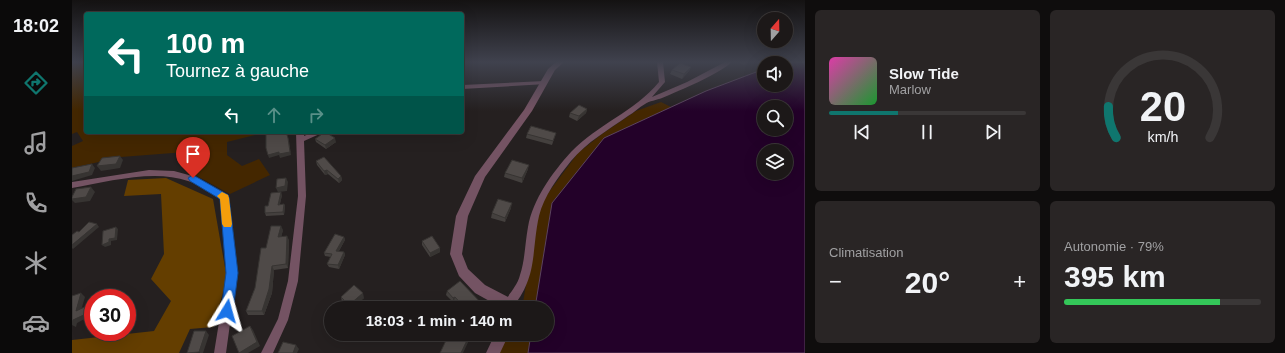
<!DOCTYPE html>
<html lang="fr">
<meta charset="utf-8">
<style>
body{margin:0;font-family:Arial,sans-serif;background:#292525;color:#f1f3f6;height:100vh;display:flex;flex-direction:column;font-size:15px;white-space:nowrap}
*{box-sizing:border-box;margin:0}
p{font-size:13px;color:#a0a0a2}
.icon{flex:none;width:22px;height:22px;fill:none;stroke:currentColor;stroke-width:2;stroke-linecap:round;stroke-linejoin:round}
.map{position:relative;flex:1;overflow:hidden}
.side{display:flex;flex-direction:column;gap:10px;padding:10px;background:#0f0d0d;width:480px}
.side>*{flex:none}
.guide{position:absolute;left:12px;top:12px;width:380px;height:122px;border-radius:4px;box-shadow:0 4px 16px #0002,0 0 0 1px #3a3737;background:#00695c;color:#fff;overflow:hidden}
.needle{width:26px;rotate:20deg}
.controls{position:absolute;left:685px;top:12px;display:grid;gap:8px}
.controls a{display:grid;place-items:center;width:36px;height:36px;border-radius:50%;background:#1c1818;box-shadow:0 4px 16px #0002,0 0 0 1px #3a3737;font-size:20px}
.speed{position:absolute;left:12px;top:289px;display:flex;gap:8px;font-size:20px;font-weight:700;text-align:center}
.speed>*{display:grid;place-content:center;width:52px;height:52px;border-radius:50%;background:#1c1818;box-shadow:0 4px 16px #0002,0 0 0 1px #3a3737;line-height:1}
.speed .limit{border:6px solid #d22;background:#fff;color:#111}
.pin{position:absolute;display:grid;place-items:center;width:34px;height:34px;color:#fff;margin:-41px -17px;border-radius:50% 50% 50% 0;rotate:-45deg;box-shadow:0 0 4px #0007}
.pin .icon{rotate:45deg}
.me{position:absolute;width:44px;margin:-22px;rotate:8deg;stroke-linejoin:round;filter:drop-shadow(0 0 3px #0008)}
.turn{display:flex;align-items:center;gap:14px;height:84px;padding:0 16px;font-size:18px}
.turn .icon{width:52px;height:52px;stroke-width:2.5}
.turn b{display:block;font-size:28px;line-height:34px}
.lanes{display:flex;align-items:center;height:38px;padding:0 16px;background:#0003;justify-content:center;gap:20px;direction:ltr}
.lanes .off{opacity:.35}
.big{font-size:30px;font-weight:700;line-height:1.1}
.side .tile{flex:1;display:flex;flex-direction:column;justify-content:center;gap:6px;min-width:0;padding:0 14px;border-radius:6px;background:#292525}
.side .dial{align-items:center;gap:0}
.dial svg{height:104px;overflow:visible;fill:none;stroke:#3a3737;stroke-width:7;stroke-linecap:round;text-anchor:middle}
.dial text{fill:#f1f3f6;stroke:none}
.song{display:flex;align-items:center;gap:12px}
.cover{width:48px;height:48px;border-radius:6px;background:linear-gradient(135deg,hsl(320 70% 55%),hsl(130 70% 35%))}
.played{height:4px;border-radius:2px;background:linear-gradient(90deg,#0f766e 35%,#3a3737 35%)}
.keys{display:flex;justify-content:space-around;direction:ltr}
.heat{display:flex;justify-content:space-between;align-items:center;font-size:22px;direction:ltr}
.charge{height:6px;border-radius:3px;background:linear-gradient(90deg,#34c759 79%,#3a3737 0)}
.side .tiles{flex:1;display:grid;gap:10px;grid-template-columns:repeat(2,1fr)}
.trip{position:absolute;left:252px;top:301px;width:230px;height:40px;border-radius:20px;background:#1c1818;box-shadow:0 4px 16px #0002,0 0 0 1px #3a3737;font-weight:700;line-height:40px;text-align:center}
main{display:flex;flex:1;min-height:0}
.tab-bar{display:flex;flex-direction:column;width:72px;justify-content:space-around;align-items:center;background:#0b0a0a;color:#a0a0a2}
.tab-bar .icon{width:28px;height:28px}
.tab-bar .on{color:#0f766e}
.tab-bar b{font-size:18px;color:#f1f3f6}
.map>svg:first-child{display:block}
.green{fill:#442700}
.forest{fill:#643e00}
.water{fill:#230129;stroke:#5c435f;fill-rule:evenodd}
.lines{fill:none;stroke-linecap:round;stroke-linejoin:round}
.minor{fill:#745363;fill-rule:evenodd}
.tertiary{fill:#745363;fill-rule:evenodd}
.wall{fill:#44403e}
.shaded-wall{fill:#373432}
.building{fill:#4f4a48;stroke:#373432}
.route{fill:#1a73e8;stroke:#114b97}
.slow{fill:#f59e0b}
</style>
<main>
<nav class="tab-bar">
<b>18:02</b>
<svg class="icon on" aria-label="directions" viewBox="0 0 24 24"><path d="M12 3l9 9-9 9-9-9zM9 14v-3h6M13 9l2 2-2 2"/></svg>
<svg class="icon" aria-label="music" viewBox="0 0 24 24"><path d="M9 18V5l10-2v13"/><circle cx="6" cy="18" r="3"/><circle cx="16" cy="16" r="3"/></svg>
<svg class="icon" aria-label="phone" viewBox="0 0 24 24"><path d="M5 4h4l2 5-3 2q2 4 5 5l2-3 5 2v4C11 20 4 13 5 4z"/></svg>
<svg class="icon" aria-label="climate" viewBox="0 0 24 24"><path d="M12 3v18M4 7l16 10M4 17L20 7"/></svg>
<svg class="icon" aria-label="car" viewBox="0 0 24 24"><path d="M5 17H2v-5l4-1 3-4h7l3 4 3 1v5h-3M9 17h6M6 11h13"/><circle cx="7" cy="17" r="2"/><circle cx="17" cy="17" r="2"/></svg>
</nav>
<div class="map">
<svg width="733" height="353" viewBox="0 0 733 353">
<rect width="100%" height="100%" fill="#252020"/>
<path class="green" d="M0,62H14V132H186L187,134L155,142V155L170,166L187,159L198,175L158,194L114,170V152L49,157L0,168V146L11,141L5,132L0,134Z
M589,102L599,107L532,138L480,203L463,308H450L468,204L506,153L530,134L564,111Z
M436,334H459L456,353H427Z"/>
<path class="forest" d="M94,178L141,199L155,279L141,327L118,329L107,353H0V340L82,331L99,301L79,279L92,254L89,194L52,196L56,180Z"/>
<path class="water" d="M711,62H733V353H456L459,334H475V308H463L480,203L532,138L634,91L692,69V85H714V63H708ZM692,107H714V129H692ZM692,151H714V173H692Z"/>
<g class="lines">
<path class="minor" d="M585,62H591L593,82L580,97L615,82L653,62H660C645,75 609,90 590,98C585,100 577,101 573,104C567,107 562,113 556,116C536,130 515,142 499,161C486,177 472,196 467,216C459,253 466,275 441,307H433L432,304C436,294 445,287 448,275C453,260 453,243 456,227C461,199 480,173 499,152C526,124 562,112 587,82Z
M472,81L474,82V84L390,89V85Z
M224,132H232V136L242,132H252L232,141L234,196L226,281L216,320L201,353H189L206,319L216,281L226,196Z
M77,170L102,171L124,177L156,195L157,197L165,273L154,353H142L155,273L149,199C139,193 128,184 116,181C81,169 36,182 0,188V182Z"/>
<path class="tertiary" d="M484,62H492L483,70L460,111L413,177L396,216L390,254L396,269L413,285L442,300L444,308H430L403,293L387,276L378,254L384,216L403,176L452,110L476,69Z
M423,334H437L428,353H414Z"/>
</g>
<path class="wall" d="M666,62H675L672,65Z
M619,67L617,71L610,79L598,74L600,70Z
M515,109L514,113L505,121L497,117L498,113Z
M484,133L480,145L454,138L455,134Z
M243,139L264,142L254,149L244,142Z
M244,161L269,176L270,180L267,183L256,174L253,175L245,165Z
M456,169L450,183L432,177L433,173Z
M210,195L208,204H212L213,206L212,215L194,216L193,213L196,206Z
M439,208L433,222L419,218L420,213Z
M211,230L209,237L217,240L216,268L202,270L200,293L192,315H176L174,311L183,288L194,248Z
M272,237L273,240L267,251L272,252L273,255L267,269L257,267L255,264L259,257L253,256L252,253Z
M350,241L368,248V252L358,257L350,245Z
M375,291L414,308H389L382,301L381,302L374,295Z
M269,297L292,298L280,308H277L270,302Z"/>
<path class="shaded-wall" d="M619,67L617,71L610,79L612,74Z
M515,109L514,113L505,121L507,116Z
M216,138L217,141L219,155L208,158L207,155L197,158L196,155Z
M263,138L264,142L254,149L253,145Z
M48,156L51,160L48,168L29,171L25,166Z
M20,164L23,168L20,175L0,181V176Z
M457,165L456,169L450,183V178Z
M255,170L256,174L253,175L252,171Z
M269,176L270,180L267,183L266,179Z
M214,178L216,182L215,191L206,192L204,188Z
M19,187L23,192L18,201L3,203L0,200V199Z
M209,192L210,195L207,207L206,205Z
M440,203L439,208L433,222V218Z
M212,204L213,206L212,215L211,212Z
M25,224L27,227L1,249L0,248V245Z
M209,226L211,230L208,242L206,237Z
M44,227L46,229L45,240L39,241V245L33,247L30,245L37,239Z
M215,236L217,240L216,268L214,264Z
M272,237L273,240L265,254L264,251Z
M368,248V252L358,257V253Z
M272,252L273,255L267,269L266,265Z
M200,266L202,270L200,293L192,315L190,311Z
M9,293L13,297L8,314L4,311Z
M291,293L292,298L280,308H278L277,305Z
M383,297L382,301L381,302V298Z
M18,312L21,315V319L18,316L5,323L4,327L0,325L1,320Z
M178,326L181,330L188,346L176,353H167Z
M134,331L137,335L131,353H128L127,352Z
M398,334H400L391,353H389Z
M224,345L227,349L225,353H221Z"/>
<path class="building" d="M608,63L619,67L612,74L600,70Z
M507,105L515,109L507,116L498,113Z
M459,126L484,133L481,141L455,134Z
M203,132H214L216,138L218,152L207,154V152L196,155L194,148V134Z
M253,132L263,138L253,145L243,139Z
M48,156L44,164L25,166L30,158Z
M252,157L269,176L266,179L255,170L252,171L244,161Z
M440,160L457,165L450,178L433,173Z
M20,164L17,172L0,176V168Z
M214,178L213,186L204,188L205,179Z
M19,187L14,197L0,199V197L4,189Z
M209,192L206,205L212,204L211,212L193,213V206H196L199,193Z
M426,199L440,203L433,218L420,213Z
M17,222L25,224L0,245V235L5,231L7,232Z
M199,226H209L206,237L215,236L214,264L200,266L197,289L190,311H174L183,288L189,248H194Z
M44,227L43,238L37,239V242L30,245L31,231Z
M263,234L272,237L264,251L272,252L266,265L255,264L260,254L252,253Z
M360,236L368,248L358,253L350,241Z
M388,281L414,308H393L383,297L381,298L375,291Z
M282,285L291,293L277,305L269,297Z
M9,293L4,311L21,303V315L18,316V312L1,320L0,324V296Z
M178,326L185,342L167,353L160,336Z
M122,331H134L127,352L115,353Z
M377,334H398L389,353H368Z
M211,342L224,345L221,353H206Z"/>
<linearGradient id="sky" x2="0" y2="1"><stop stop-color="#141212"/><stop offset="0.56" stop-color="#40424e"/><stop offset="1" stop-color="#40424e" stop-opacity="0"/></linearGradient>
<rect width="733" height="111" fill="url(#sky)"/>
<path class="route" d="M121,175L156,195L157,198L166,273L161,311L160,315L155,317L151,315L149,311L154,273L148,199L118,181L116,178Z"/>
<path class="slow" d="M150,192L156,195L157,198L160,224L159,227H152L150,224L148,199L145,196Z"/>
</svg>
<div class="controls">
<a><svg class="needle" viewBox="-14 -14 28 28"><path d="M0-13l5 13h-10z" fill="#e53935"/><path d="M0 13l5-13h-10z" fill="#a0a0a2"/></svg></a>
<a><svg class="icon" aria-label="sound" viewBox="0 0 24 24"><path d="M4 9h4l5-4v14l-5-4H4zM17 9q2 3 0 6"/></svg></a>
<a><svg class="icon" aria-label="search" viewBox="0 0 24 24"><circle cx="10" cy="10" r="6"/><path d="M15 15l6 6"/></svg></a>
<a><svg class="icon" aria-label="layers" viewBox="0 0 24 24"><path d="M12 4l9 5-9 5-9-5zM3 14l9 5 9-5"/></svg></a>
</div>
<div class="speed"><div class="limit">30</div></div>
<div class="pin" style="left:121px;top:178px;background:#d93025"><svg class="icon" aria-label="arrive" viewBox="0 0 24 24"><path d="M6 21V4h12l-3 4 3 4H6"/></svg></div>
<svg class="me" style="left:155px;top:311px" viewBox="-20 -20 40 40"><path d="M0-17L14 15 0 8-14 15z" fill="#1a73e8" stroke="#fff" stroke-width="4"/></svg>
<div class="trip">18:03 · 1 min · 140 m</div>
<div class="guide">
<div class="turn"><svg class="icon" aria-label="left" viewBox="0 0 24 24"><path d="M17 20v-9H6M10 6l-5 5 5 5"/></svg><div><b>100 m</b>Tournez à gauche</div></div>
<div class="lanes"><svg class="icon" aria-label="left" viewBox="0 0 24 24"><path d="M17 20v-9H6M10 6l-5 5 5 5"/></svg><svg class="icon off" aria-label="ahead" viewBox="0 0 24 24"><path d="M12 20V5M6 11l6-6 6 6"/></svg><svg class="icon off" aria-label="right" viewBox="0 0 24 24"><path d="M7 20v-9h11M14 6l5 5-5 5"/></svg></div>
</div>
</div>
<section class="side">
<div class="tiles">
<div class="tile">
<div class="song"><i class="cover"></i><div><b>Slow Tide</b><p>Marlow</p></div></div>
<div class="played"></div>
<div class="keys"><svg class="icon" aria-label="previous" viewBox="0 0 24 24"><path d="M18 5L8 12l10 7zM5 5v14"/></svg><svg class="icon" aria-label="pause" viewBox="0 0 24 24"><path d="M8 5v14M16 5v14"/></svg><svg class="icon" aria-label="next" viewBox="0 0 24 24"><path d="M6 5l10 7-10 7zM19 5v14"/></svg></div>
</div>
<div class="tile dial"><svg viewBox="0 0 100 80">
<path d="M14 69A42 42 0 1 1 86 69"/>
<path d="M14 69A42 42 0 0 1 8 45" stroke="#0f766e"/>
<text x="50" y="56" font-size="32" font-weight="700">20</text>
<text x="50" y="72" font-size="11">km/h</text>
</svg></div>
<div class="tile"><p>Climatisation</p>
<div class="heat"><a>−</a><b class="big">20°</b><a>+</a></div>
</div>
<div class="tile"><p>Autonomie · 79%</p><b class="big">395 km</b><div class="charge"></div></div>
</div>
</section>
</main>
